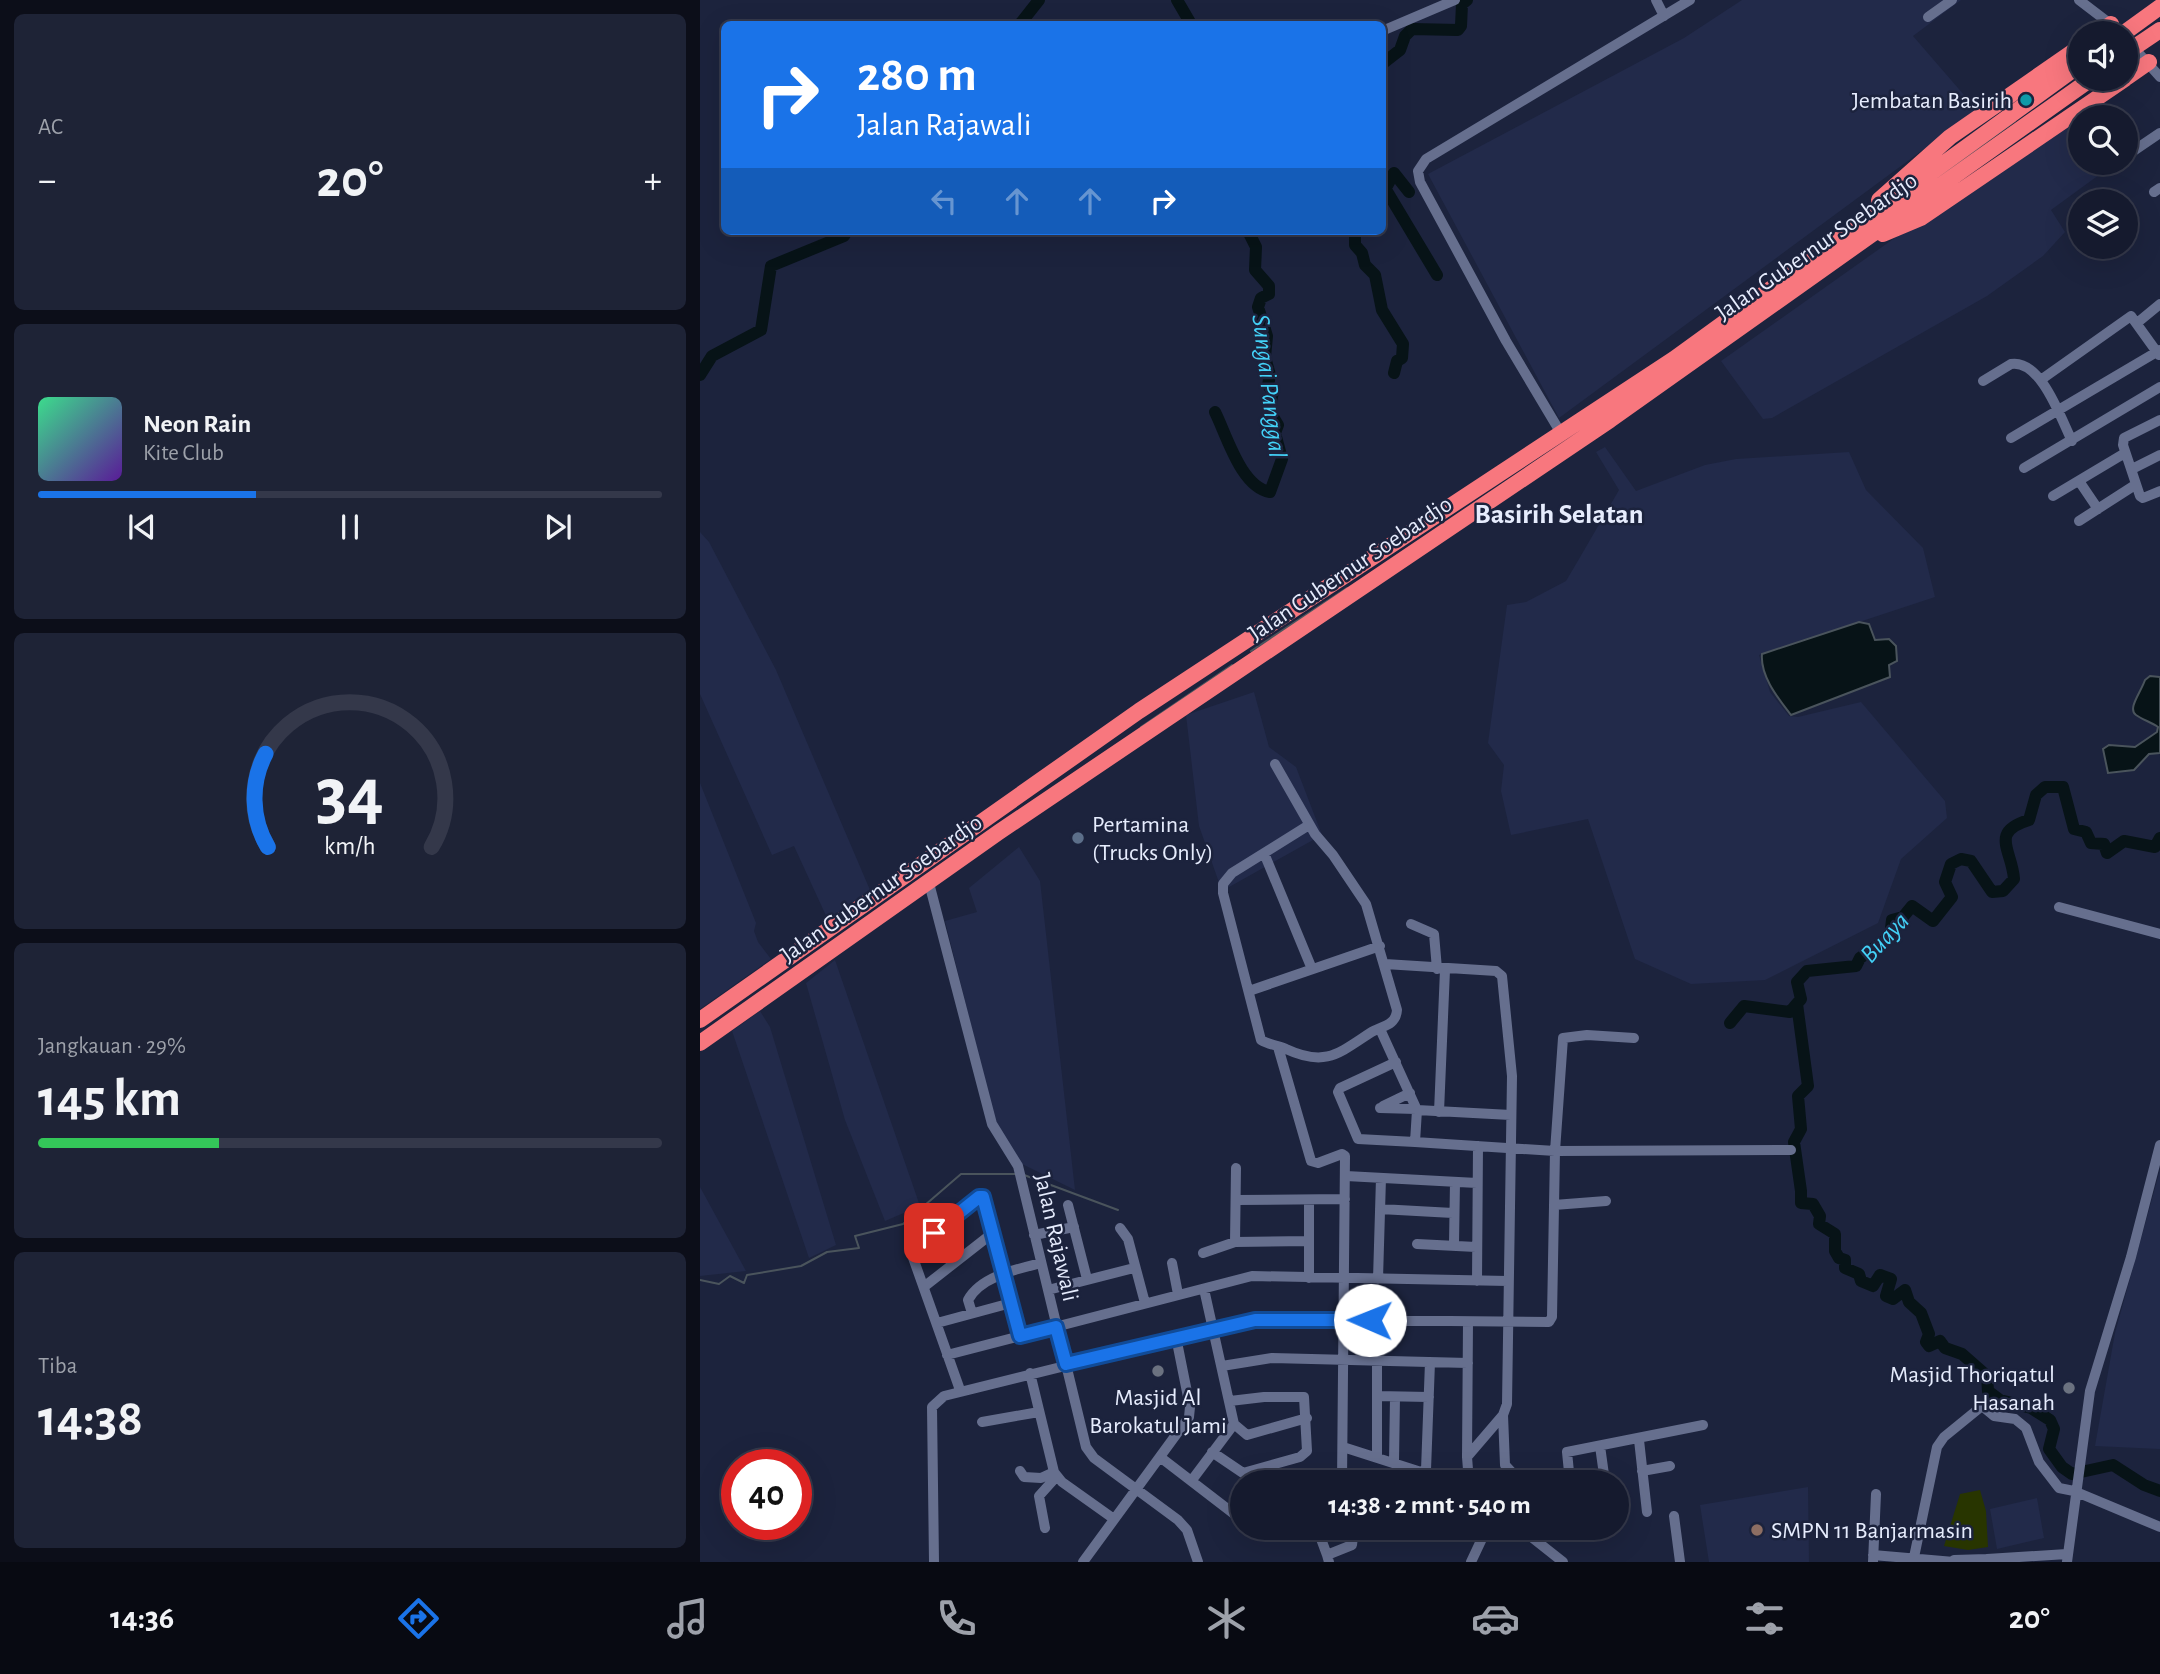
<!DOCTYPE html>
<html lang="id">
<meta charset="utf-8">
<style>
body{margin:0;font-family:"Alegreya Sans",sans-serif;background:#1e2336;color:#f1f3f6;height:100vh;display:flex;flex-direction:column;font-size:26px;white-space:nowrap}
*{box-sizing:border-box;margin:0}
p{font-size:23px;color:#9da1aa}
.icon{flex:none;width:38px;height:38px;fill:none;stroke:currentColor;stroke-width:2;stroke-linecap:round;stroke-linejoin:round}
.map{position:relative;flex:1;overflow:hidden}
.sheet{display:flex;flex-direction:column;gap:14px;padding:14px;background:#0c0e19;width:700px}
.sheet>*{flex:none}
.guide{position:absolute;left:21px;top:21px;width:665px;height:214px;border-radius:10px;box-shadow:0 7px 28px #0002,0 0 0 2px #34384a;background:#1a73e8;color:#fff;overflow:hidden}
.fabs{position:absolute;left:1368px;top:21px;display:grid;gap:14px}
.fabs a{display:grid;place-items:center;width:70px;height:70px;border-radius:50%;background:#151a2e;box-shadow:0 7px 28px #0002,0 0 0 2px #34384a;font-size:35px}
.speed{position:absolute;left:21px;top:1449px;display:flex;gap:14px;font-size:35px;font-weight:700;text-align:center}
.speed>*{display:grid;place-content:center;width:91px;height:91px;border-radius:50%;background:#151a2e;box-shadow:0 7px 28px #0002,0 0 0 2px #34384a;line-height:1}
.speed .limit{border:10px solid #d22;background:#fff;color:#111}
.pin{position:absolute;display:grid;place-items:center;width:60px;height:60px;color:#fff;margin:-30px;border-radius:14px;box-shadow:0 4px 10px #0006}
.me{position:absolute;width:77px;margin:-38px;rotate:271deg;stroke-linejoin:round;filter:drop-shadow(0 0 5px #0008)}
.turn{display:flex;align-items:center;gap:24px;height:147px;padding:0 21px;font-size:32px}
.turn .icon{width:91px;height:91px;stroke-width:2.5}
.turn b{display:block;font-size:49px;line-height:60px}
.lanes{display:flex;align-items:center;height:66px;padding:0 21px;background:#0003;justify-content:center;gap:35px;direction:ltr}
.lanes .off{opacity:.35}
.big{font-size:52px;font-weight:600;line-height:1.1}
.sheet .tile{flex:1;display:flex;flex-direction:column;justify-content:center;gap:10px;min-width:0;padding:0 24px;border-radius:10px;background:#1e2336}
.sheet .dial{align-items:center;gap:0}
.dial svg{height:182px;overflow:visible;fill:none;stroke:#34384a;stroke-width:7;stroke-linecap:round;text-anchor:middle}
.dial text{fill:#f1f3f6;stroke:none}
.song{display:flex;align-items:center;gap:21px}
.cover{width:84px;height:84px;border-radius:10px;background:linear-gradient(135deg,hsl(150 70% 55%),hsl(270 70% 35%))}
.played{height:7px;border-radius:4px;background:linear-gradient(90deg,#1a73e8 35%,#34384a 35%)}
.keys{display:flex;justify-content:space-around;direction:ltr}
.heat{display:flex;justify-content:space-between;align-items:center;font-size:38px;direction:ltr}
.charge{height:10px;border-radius:5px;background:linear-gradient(90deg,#34c759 29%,#34384a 0)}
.trip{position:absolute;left:530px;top:1470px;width:399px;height:70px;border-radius:35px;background:#151a2e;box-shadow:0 7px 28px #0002,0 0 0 2px #34384a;font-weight:600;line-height:70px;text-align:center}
.tab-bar{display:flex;height:112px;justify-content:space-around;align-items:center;background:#080a12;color:#9da1aa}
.tab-bar .icon{width:49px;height:49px}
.tab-bar .on{color:#1a73e8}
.tab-bar b{font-size:32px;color:#f1f3f6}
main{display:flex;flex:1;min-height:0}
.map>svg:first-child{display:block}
.built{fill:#222a4a}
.green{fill:#283500}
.water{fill:#071317;stroke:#4a545c;stroke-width:2}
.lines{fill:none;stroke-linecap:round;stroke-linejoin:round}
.stream{stroke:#4a545c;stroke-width:2}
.river{stroke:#071317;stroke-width:12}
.minor{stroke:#666f8e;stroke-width:10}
.highway{stroke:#f8777e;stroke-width:16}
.route-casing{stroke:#114b97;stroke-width:18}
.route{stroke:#1a73e8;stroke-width:12}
.culture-dot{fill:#0f9aa8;stroke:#1c233d;stroke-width:2.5}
.service-dot{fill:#5c6f8a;stroke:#1c233d;stroke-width:2.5}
.worship-dot{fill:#6b7280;stroke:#1c233d;stroke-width:2.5}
.education-dot{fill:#8d6e63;stroke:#1c233d;stroke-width:2.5}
.labels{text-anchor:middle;stroke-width:5;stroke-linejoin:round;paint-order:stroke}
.poi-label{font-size:24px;fill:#e6ecfd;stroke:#1c233d;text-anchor:end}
.street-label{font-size:24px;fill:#e6ecfd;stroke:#1c233d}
.water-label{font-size:26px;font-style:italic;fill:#43d1f7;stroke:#1c233d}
.quarter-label{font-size:28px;font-weight:bold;fill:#e6ecfd;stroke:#1c233d}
</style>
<main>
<section class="sheet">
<div class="tile"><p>AC</p>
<div class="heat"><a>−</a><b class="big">20°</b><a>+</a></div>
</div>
<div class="tile">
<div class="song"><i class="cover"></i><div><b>Neon Rain</b><p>Kite Club</p></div></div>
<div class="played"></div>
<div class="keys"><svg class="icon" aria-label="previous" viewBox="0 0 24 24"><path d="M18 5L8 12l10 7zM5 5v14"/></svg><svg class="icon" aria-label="pause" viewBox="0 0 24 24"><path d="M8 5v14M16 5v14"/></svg><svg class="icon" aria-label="next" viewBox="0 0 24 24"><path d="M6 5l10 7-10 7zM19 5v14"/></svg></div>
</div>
<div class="tile dial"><svg viewBox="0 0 100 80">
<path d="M14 69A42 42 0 1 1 86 69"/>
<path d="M14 69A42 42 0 0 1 13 28" stroke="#1a73e8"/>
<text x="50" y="56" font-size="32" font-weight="700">34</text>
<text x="50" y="72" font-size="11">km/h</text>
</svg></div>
<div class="tile"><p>Jangkauan · 29%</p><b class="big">145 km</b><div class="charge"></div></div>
<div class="tile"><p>Tiba</p><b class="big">14:38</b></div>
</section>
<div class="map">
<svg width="1460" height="1562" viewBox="0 0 1460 1562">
<rect width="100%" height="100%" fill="#1c233d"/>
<path class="built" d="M1042,0H1261L1213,36L1277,110L859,418L728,174L984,38Z
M1367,121L1381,141V163H1396L1403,172L1351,210L1365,232L1343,256L1287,296L1072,418L1063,419L1021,361L1271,184Z
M905,447L936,491L1005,465L1036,459L1149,452L1166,490L1223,548L1235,597L1059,655L1070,692L1089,716L1098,717L1161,702L1245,801L1247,818L1201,859L1178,923L1065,980L991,984L935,959L888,819L811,835L801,791L804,765L788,743L807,605L826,602L866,581L879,559L919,490L896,452Z
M0,532L9,542L76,670L170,890L128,920L94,846L72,855L0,694Z
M554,692L569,747L596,767L622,835L522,891L499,826L486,715Z
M0,783L56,923L54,931L58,942L71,959L0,1009Z
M319,847L340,881L375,1190L322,1164L296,1125L245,921L277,912L269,888Z
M135,960L220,1206L185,1221L145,1120L106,983Z
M60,1011L70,1027L136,1245L109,1258L32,1031Z
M1460,1170V1449L1395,1446L1415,1333Z
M0,1187L46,1271L0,1276Z
M1108,1487L1109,1562H1009L1000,1505Z
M1337,1498L1344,1538L1297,1549L1290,1509Z"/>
<path class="green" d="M1280,1490L1286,1511L1288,1547L1268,1550L1244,1546L1260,1494Z"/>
<path class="water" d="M1159,622L1169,624L1175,640L1189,639L1196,646L1197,661L1189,665L1190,677L1091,715C1078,698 1060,676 1062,654Z
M1450,676L1460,677V753L1449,754L1434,770L1408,773L1403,749L1409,745L1435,747L1457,732L1458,727C1451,722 1443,720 1436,715C1427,709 1441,692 1445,680Z"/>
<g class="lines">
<path class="stream" d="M1218,192L1315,121
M551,651L647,588
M441,727L532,665
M324,1175L418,1210
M0,1280L19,1284L30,1276L44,1283L47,1275L101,1266L127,1252L159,1248L155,1236L203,1224L261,1174H315"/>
<path class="river" d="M477,0L491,24
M320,24L339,0
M682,64L700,50L705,36L712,29L758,30L761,26L762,4L767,0
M685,188L737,275
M683,193L694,173L709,192
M655,231V245L662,253L665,265L675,275L682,310L703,344L702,358L697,361L694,373
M0,375L12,356L61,330L71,266L144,236L147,231
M515,412C527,436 541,487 570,492L582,459L575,433L578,425L569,410L573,392L568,385L570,375L565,357L567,336L558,307L561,298L569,294V286L555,270L556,247L548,231
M1097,1004L1108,1086L1098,1096L1101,1129L1094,1142L1101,1191V1203L1113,1204L1120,1216L1119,1224L1135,1234V1251L1139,1258L1145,1260V1268L1159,1274L1161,1281L1173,1286L1180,1275L1191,1279L1186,1296L1193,1299L1205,1290L1209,1302L1221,1313L1229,1334L1226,1342L1229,1346L1240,1341L1245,1348L1262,1354L1287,1376L1288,1391L1300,1400L1331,1408L1350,1420L1354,1429L1349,1449L1362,1467L1372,1474L1413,1465L1444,1485L1460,1491
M1030,1023L1044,1006L1090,1012L1101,999L1097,982L1107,971L1156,966L1160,958L1190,937L1192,920L1203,917L1212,906L1233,921L1252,897L1245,882L1251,864L1261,859L1271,861L1292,892L1303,891L1314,879C1312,850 1289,832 1329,820L1336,795L1345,787H1363L1374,829L1386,832L1391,843L1404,844L1407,853L1424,841L1455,847L1460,838"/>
<path class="minor" d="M956,0L964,16
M1379,0L1413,26
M1228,17L1252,0
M682,31L755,0
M1426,39L1460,77
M1426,156L1460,133
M1413,165L1417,163
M1454,192L1460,188
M1437,323L1460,304
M1342,379L1431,316L1459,355
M1283,381L1311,364C1341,359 1361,419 1372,441
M1460,420L1424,438L1423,445L1440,496L1443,498L1460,491
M862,435L806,341L720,182L718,171L726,159L990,0
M1311,438L1460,350
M1324,468L1460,387
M1432,469L1460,455
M1379,481L1398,509
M1353,496L1425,453
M1379,521L1435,485
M575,764L615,834L633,855L666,904L697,1010C696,1026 681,1026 670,1033C638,1054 625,1067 586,1049C578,1045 569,1045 561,1040L523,893V884L532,873L609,825
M564,853L612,969
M229,883L292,1124L318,1166L386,1447L394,1458L478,1520L487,1530L498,1562
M1359,907L1460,934
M711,924L734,934L737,969
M685,964L796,971L802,976L812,1076L807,1404L803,1415L767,1457
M549,991L680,946
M680,1029L717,1110L715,1142L855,1151L1091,1150
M578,1047L611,1161L618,1163L642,1154L645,1156L642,1482
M696,1062L640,1088L638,1092L658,1139L715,1142
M683,1106L710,1093
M680,1108L716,1109
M717,1110L811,1115
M739,1112L745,970
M646,1176L777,1183
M537,1200L645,1199
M368,1205L387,1279
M854,1205L906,1201
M680,1209L753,1213
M420,1228L428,1239L445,1303
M334,1235L374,1227
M535,1242L536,1168
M717,1244L776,1247
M754,1244L755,1182
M503,1253L535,1242L608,1241
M472,1263L478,1294
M609,1278V1201
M678,1279L681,1178
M777,1281L778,1146
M225,1286L294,1232
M504,1289L534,1424L547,1435L607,1418
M348,1290L434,1268
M272,1313L268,1300C281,1276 318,1269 341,1263
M768,1322L767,1457L769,1482
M237,1323L311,1303
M247,1355L552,1276L808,1281
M677,1360V1457
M522,1366L572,1358L768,1363
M330,1373L354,1472L362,1482L414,1519
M260,1390L211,1252L279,1197L287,1203L320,1336
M677,1396L729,1397
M803,1415L805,1465L817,1478
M282,1422L339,1412
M939,1440L947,1512
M900,1446L905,1482
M643,1447L721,1472L726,1470L730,1362
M512,1452L543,1473L600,1457L607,1451L604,1397H564L530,1401
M460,1457L538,1517
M694,1462L695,1397
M320,1471L324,1477L341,1478L354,1472
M942,1471L970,1466
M492,1480L534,1424
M870,1482L867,1452L1003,1425
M974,1516L980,1562
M345,1528L339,1496L357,1476
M617,1528L627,1555
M820,1528L863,1562
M911,1528L912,1529
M833,1538L843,1528
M1173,1555L1254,1562
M1254,1560L1287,1559
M234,1562L232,1407L244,1396L555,1319L849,1322L852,1317L855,1151L863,1038L887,1035L934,1038
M383,1562L489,1417L490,1407L476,1337
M629,1562L627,1555L652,1545L654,1528
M771,1562L787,1528
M1173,1562L1176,1494
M1213,1562L1237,1447L1244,1437L1282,1406L1294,1416L1315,1419L1326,1428L1339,1462L1359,1488L1374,1491L1460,1527
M1288,1562L1287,1559L1367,1554
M1367,1562L1390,1391L1431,1257L1460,1145"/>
<path class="highway" d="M1398,33L1411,24
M1424,33L1460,7
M1426,53L1460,30
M1426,78L1449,62
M1179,200L1250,137L1381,46
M1183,234L1221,218L1425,79
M0,1020L439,711L974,359L1381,64
M0,1043L299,832L910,420L1391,79"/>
</g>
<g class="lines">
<defs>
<path id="route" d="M234,1233L279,1197H283L320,1336L356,1327L366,1364L555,1320H670"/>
</defs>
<use href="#route" class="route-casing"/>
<use href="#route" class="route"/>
</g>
<circle class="culture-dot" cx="1326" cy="100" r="7"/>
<circle class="service-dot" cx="378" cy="838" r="7"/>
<g class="worship-dot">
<circle cx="458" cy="1371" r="7"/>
<circle cx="1369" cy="1388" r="7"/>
</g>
<circle class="education-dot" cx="1057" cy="1530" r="7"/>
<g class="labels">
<g class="poi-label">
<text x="1312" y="108">Jembatan Basirih</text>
<text x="392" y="832" text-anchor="start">Pertamina<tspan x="392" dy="28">(Trucks Only)</tspan></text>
<text x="1355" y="1382">Masjid Thoriqatul<tspan x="1355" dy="28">Hasanah</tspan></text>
<text x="458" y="1405" text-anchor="middle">Masjid Al<tspan x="458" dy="28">Barokatul Jami</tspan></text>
<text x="1071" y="1538" text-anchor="start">SMPN 11 Banjarmasin</text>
</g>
<g class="street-label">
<text transform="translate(1116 246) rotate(-35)" y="8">Jalan Gubernur Soebardjo</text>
<text transform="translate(650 568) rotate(-34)" y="8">Jalan Gubernur Soebardjo</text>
<text transform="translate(181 888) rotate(-35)" y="8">Jalan Gubernur Soebardjo</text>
<text transform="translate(357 1237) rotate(77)" y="8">Jalan Rajawali</text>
</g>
<g class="water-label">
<text transform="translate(570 386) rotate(83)" y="9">Sungai Panggal</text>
<text transform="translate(1184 937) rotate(-47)" y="9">Buaya</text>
</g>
<g class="quarter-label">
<text x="859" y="523">Basirih Selatan</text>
</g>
</g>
</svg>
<div class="fabs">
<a><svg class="icon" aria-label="sound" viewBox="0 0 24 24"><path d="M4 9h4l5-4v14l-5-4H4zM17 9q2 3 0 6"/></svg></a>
<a><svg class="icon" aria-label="search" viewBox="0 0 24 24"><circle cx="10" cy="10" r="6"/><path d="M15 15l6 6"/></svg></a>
<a><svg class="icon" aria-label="layers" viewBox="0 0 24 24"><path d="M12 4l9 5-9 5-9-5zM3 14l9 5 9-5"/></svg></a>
</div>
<div class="speed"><div class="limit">40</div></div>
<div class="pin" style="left:234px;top:1233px;background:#d93025"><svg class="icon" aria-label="arrive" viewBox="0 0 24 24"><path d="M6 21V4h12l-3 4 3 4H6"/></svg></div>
<svg class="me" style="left:670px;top:1320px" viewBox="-20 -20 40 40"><circle r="19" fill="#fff"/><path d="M0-13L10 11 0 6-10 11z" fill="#1a73e8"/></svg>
<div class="trip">14:38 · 2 mnt · 540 m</div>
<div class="guide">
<div class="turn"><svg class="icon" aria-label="right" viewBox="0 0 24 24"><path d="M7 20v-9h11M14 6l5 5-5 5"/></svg><div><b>280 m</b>Jalan Rajawali</div></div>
<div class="lanes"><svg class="icon off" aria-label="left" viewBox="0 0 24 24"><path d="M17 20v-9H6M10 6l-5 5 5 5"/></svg><svg class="icon off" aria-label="ahead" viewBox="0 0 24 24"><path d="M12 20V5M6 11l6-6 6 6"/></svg><svg class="icon off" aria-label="ahead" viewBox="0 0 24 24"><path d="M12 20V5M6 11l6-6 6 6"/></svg><svg class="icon" aria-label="right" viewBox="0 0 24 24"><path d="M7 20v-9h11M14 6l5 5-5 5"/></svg></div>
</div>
</div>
</main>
<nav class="tab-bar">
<b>14:36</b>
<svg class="icon on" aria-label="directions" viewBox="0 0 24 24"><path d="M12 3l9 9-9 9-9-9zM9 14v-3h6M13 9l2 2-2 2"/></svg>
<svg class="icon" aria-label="music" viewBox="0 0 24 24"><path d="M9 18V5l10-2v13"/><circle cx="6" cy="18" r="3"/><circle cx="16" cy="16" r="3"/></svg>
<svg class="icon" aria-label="phone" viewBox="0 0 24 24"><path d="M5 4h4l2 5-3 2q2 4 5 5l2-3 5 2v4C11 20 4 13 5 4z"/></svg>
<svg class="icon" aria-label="climate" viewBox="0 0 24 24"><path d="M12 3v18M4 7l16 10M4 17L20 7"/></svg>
<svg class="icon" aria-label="car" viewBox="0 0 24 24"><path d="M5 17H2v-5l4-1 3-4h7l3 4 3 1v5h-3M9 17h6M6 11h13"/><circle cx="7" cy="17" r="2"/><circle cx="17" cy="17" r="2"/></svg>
<svg class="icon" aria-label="filters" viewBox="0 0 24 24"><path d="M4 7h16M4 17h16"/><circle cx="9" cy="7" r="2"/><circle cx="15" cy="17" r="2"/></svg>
<b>20°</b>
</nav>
